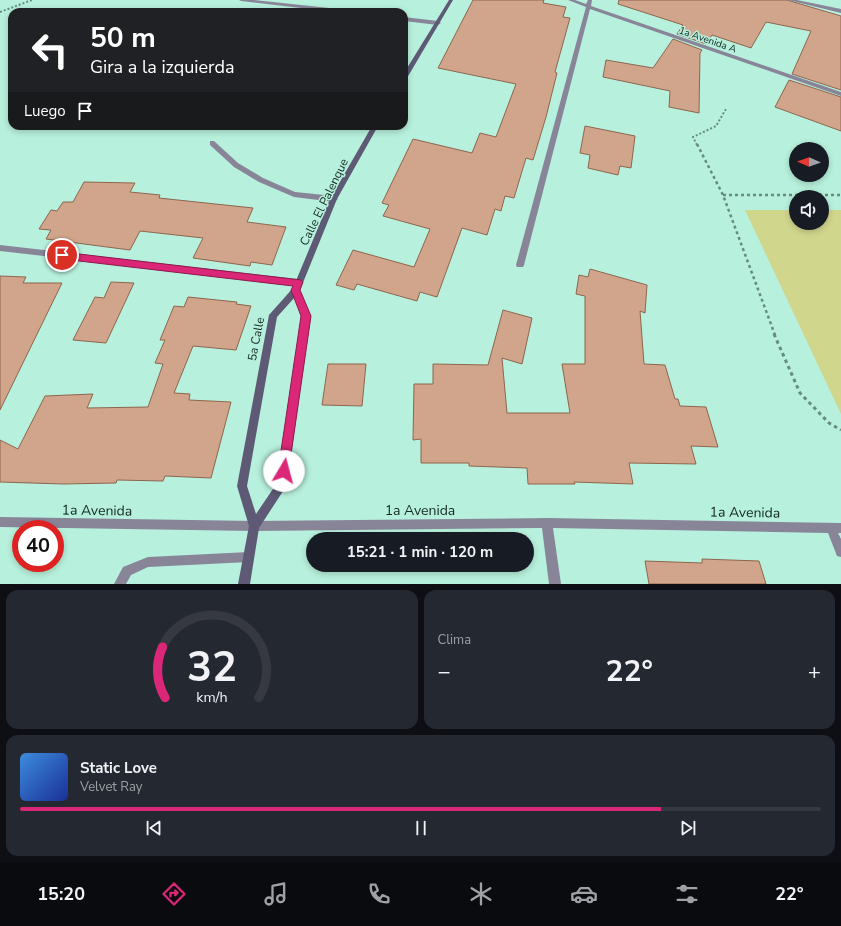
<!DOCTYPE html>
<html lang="es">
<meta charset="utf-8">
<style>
body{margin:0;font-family:"Nunito Sans",sans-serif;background:#242831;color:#f1f3f6;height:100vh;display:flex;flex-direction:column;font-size:15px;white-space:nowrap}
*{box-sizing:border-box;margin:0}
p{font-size:13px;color:#9ea1a6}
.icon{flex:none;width:22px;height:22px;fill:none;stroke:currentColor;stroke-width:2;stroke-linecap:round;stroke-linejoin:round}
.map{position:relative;height:584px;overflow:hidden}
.drawer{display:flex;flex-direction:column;gap:6px;padding:6px;background:#0d0f14;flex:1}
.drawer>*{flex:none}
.banner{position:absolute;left:8px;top:8px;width:400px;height:122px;border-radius:12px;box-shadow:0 2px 6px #0003;background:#202124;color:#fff;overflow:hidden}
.needle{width:26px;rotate:272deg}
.buttons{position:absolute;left:789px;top:142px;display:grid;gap:8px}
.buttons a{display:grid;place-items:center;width:40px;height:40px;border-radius:50%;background:#171b24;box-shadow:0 2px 6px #0003;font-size:20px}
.speed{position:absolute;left:12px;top:520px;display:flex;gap:8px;font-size:20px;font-weight:700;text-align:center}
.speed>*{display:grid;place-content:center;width:52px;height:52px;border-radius:50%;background:#171b24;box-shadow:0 2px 6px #0003;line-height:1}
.speed .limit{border:6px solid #d22;background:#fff;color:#111}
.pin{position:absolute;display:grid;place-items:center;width:34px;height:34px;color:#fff;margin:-17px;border:2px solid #fff;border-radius:50%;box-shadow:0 1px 4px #0007}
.me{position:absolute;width:44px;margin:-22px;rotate:8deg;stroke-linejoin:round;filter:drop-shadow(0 0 3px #0008)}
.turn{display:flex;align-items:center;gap:14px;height:84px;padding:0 16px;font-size:18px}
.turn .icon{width:52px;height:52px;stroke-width:2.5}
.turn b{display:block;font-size:28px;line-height:34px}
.then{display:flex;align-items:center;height:38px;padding:0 16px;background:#0003;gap:8px;font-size:15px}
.big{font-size:30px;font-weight:700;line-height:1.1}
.drawer .card{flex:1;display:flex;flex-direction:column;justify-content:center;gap:6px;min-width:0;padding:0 14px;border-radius:12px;background:#242831}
.drawer .dial{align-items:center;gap:0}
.dial svg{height:104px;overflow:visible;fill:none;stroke:#363941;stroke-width:7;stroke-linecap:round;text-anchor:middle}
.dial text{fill:#f1f3f6;stroke:none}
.song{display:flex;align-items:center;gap:12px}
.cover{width:48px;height:48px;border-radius:6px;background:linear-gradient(135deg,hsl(210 70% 55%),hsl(230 70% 35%))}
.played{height:4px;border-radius:2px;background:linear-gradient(90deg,#db2777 80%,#363941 80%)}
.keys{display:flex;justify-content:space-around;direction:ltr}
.heat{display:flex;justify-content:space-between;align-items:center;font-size:22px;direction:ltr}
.drawer .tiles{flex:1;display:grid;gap:6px;grid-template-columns:1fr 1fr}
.card:last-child{grid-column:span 2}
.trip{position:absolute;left:306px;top:532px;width:228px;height:40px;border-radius:20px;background:#171b24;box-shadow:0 2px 6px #0003;font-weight:700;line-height:40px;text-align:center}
.tab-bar{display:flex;height:64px;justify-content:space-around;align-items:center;background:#090b0e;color:#9ea1a6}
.tab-bar .icon{width:28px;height:28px}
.tab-bar .selected{color:#db2777}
.tab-bar b{font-size:18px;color:#f1f3f6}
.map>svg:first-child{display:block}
.green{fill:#d1d68d}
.building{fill:#d1a58b;stroke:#8e654d}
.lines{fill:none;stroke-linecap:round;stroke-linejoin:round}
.path-far2{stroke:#658c7f;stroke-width:2;stroke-dasharray:2 2;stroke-linecap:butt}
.path-far1{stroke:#658c7f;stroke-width:2.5;stroke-dasharray:3 3;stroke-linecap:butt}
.path{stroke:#658c7f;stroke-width:3;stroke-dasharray:3.5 3.5;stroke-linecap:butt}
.lane{fill:#888599;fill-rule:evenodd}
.street{fill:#888599;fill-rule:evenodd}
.secondary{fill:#5e5a75;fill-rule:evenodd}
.route{fill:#db2777;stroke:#8e194d}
.labels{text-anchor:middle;stroke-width:3;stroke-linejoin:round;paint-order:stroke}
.far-street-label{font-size:10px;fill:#112720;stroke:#b7f0dc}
.street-label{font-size:12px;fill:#112720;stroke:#b7f0dc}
.near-street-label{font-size:14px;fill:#112720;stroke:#b7f0dc}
</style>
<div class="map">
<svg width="841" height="584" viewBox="0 0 841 584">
<rect width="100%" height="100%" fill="#b7f0dc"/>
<path class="green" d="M745,210H796V223H822V210H841V414Z"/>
<path class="building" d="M473,0H544L543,3L566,7L563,17L570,18L555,72L557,73L546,117L533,160L526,158L514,198L505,196L501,211L495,209L487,235L462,228L437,297L420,292L417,301L357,284L354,290L336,285L353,250L414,267L430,229L383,216L389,205L382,203L413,139L472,153L480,133L496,137L516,84L438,68Z
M619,0H787L841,16V90L792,74L811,31L766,22L751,48L712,35L706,44L677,34L683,25L618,4Z
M673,39L702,50L700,53L699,113L669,107L670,91L603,77L606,60L653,68Z
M789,80L841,97V131L775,107Z
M585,126L635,136L631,168L620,166L618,175L588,168L590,155L580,153Z
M84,182L135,183L130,192L160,195L159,198L253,208L247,222L286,227L272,265L251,262L250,266L193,258L203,238L140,231L130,250L46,239L51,230L39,229L51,210L57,211L63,202H73Z
M590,269L647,285L645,313L640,311L644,364L665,365L675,399H678L680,406L706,407L718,447L691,446L696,464L629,463L633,484L574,482L575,484H528L527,468L469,466V463H421V439L413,440L414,384H433V364L488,365L503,310L532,318L522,364L502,358L507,413H570L562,364H585V296L576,294L579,275L588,277Z
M0,276L26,277L23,283H62L0,410Z
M111,282L134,283L106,343L73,340L95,297L104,298Z
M188,297L237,302L236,304L251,306L236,350L193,346L174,393L190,394L189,400L231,402L211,478L165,476L163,481L117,480L116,483L63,484L0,482V440L18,449L45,396L93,394L87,408L148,407L163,364L155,363L165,340H160L174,306L184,307Z
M328,364H366L362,406L322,405Z
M702,559L759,561L766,584H649L645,561L702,563Z"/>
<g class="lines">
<path class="path-far2" d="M0,12L32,0
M697,145L693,137L716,126L726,109"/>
<path class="path-far1" d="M697,144L723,195L775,335
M723,195H841"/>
<path class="path" d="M774,334L800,393L829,423L841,430"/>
<path class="lane" d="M239,0H254L348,10L351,12H335L241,1Z
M788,0H797L841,9V13Z
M404,17L438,21L441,23L438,25L404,21Z
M210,141H214L238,163L263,178L295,192L334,196L338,199L334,202L294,197L259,182L234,167L210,145Z
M249,552L253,553L254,557L253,561L249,562L148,567L131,575L126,584H114L123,567L148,557Z"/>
<path class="street" d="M568,0H575L586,4L588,0H592L591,6L841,92V96L590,9L524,265L523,267H517L516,265L586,7Z
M0,245L298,279L301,280L302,282L301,284L298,285L0,251Z
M0,517L254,521L547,518L841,523V533H838L841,539V557L837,556L828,533L553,528L561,584H549L542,528L254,531L0,527Z"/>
<path class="secondary" d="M449,0H453L407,78L404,80V73Z
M372,126H378L337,199L300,290L310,316L287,485L259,528L250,584H238L249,526L237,486L269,315L293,288L330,199ZM295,297L302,316L277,483L256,514L247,486L277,317Z"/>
</g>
<path class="route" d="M62,252L301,280L303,282L300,290L311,316L288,475L284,476L280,475L278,471L301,316L291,290L293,286L62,259L57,255Z"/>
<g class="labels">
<g class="far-street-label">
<text transform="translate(708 39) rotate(19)" y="4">1a Avenida A</text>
</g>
<g class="street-label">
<text transform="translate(324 202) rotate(-64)" y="4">Calle El Palenque</text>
<text transform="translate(256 339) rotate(-79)" y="4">5a Calle</text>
</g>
<g class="near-street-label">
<text transform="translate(97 510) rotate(1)" y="5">1a Avenida</text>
<text x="420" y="515">1a Avenida</text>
<text transform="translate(745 512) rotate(1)" y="5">1a Avenida</text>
</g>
</g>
</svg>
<div class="buttons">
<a><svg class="needle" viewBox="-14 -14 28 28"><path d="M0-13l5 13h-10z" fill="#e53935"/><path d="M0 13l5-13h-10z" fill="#9ea1a6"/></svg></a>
<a><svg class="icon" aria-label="sound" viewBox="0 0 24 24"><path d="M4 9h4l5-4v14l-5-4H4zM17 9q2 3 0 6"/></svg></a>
</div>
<div class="speed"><div class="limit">40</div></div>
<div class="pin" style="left:62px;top:255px;background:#d93025"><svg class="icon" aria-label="arrive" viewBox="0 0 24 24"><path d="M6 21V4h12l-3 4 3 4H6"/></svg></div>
<svg class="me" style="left:284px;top:471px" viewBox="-20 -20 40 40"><circle r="19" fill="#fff"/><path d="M0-13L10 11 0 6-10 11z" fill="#db2777"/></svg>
<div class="trip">15:21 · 1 min · 120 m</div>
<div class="banner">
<div class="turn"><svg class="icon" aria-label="left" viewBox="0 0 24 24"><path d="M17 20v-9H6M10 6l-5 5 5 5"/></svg><div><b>50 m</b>Gira a la izquierda</div></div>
<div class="then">Luego<svg class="icon" aria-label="arrive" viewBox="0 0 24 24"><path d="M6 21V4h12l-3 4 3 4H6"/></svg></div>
</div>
</div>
<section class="drawer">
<div class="tiles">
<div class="card dial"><svg viewBox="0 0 100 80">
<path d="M14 69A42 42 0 1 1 86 69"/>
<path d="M14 69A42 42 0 0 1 12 30" stroke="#db2777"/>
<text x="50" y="56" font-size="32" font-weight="700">32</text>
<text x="50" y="72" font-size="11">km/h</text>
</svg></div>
<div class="card"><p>Clima</p>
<div class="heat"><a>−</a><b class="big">22°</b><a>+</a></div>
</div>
<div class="card">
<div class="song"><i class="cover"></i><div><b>Static Love</b><p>Velvet Ray</p></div></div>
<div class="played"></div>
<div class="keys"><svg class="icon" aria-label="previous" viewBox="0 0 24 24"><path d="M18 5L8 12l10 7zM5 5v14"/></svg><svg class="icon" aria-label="pause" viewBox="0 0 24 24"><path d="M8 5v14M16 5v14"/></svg><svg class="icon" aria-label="next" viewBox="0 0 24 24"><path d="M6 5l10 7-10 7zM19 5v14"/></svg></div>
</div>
</div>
</section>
<nav class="tab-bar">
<b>15:20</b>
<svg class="icon selected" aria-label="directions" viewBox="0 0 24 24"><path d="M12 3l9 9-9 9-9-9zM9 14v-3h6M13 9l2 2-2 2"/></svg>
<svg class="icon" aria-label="music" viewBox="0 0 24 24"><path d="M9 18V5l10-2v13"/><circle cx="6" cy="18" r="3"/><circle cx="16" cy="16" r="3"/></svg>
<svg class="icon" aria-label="phone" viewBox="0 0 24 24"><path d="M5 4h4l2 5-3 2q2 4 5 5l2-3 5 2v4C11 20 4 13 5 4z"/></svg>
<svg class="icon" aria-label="climate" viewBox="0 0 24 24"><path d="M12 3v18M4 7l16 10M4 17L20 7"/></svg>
<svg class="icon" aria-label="car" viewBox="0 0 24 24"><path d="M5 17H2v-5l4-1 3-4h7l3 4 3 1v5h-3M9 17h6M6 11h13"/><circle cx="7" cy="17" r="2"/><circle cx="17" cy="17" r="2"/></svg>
<svg class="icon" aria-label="filters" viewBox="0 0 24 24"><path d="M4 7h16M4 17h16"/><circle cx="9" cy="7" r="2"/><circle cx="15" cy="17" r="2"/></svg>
<b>22°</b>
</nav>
